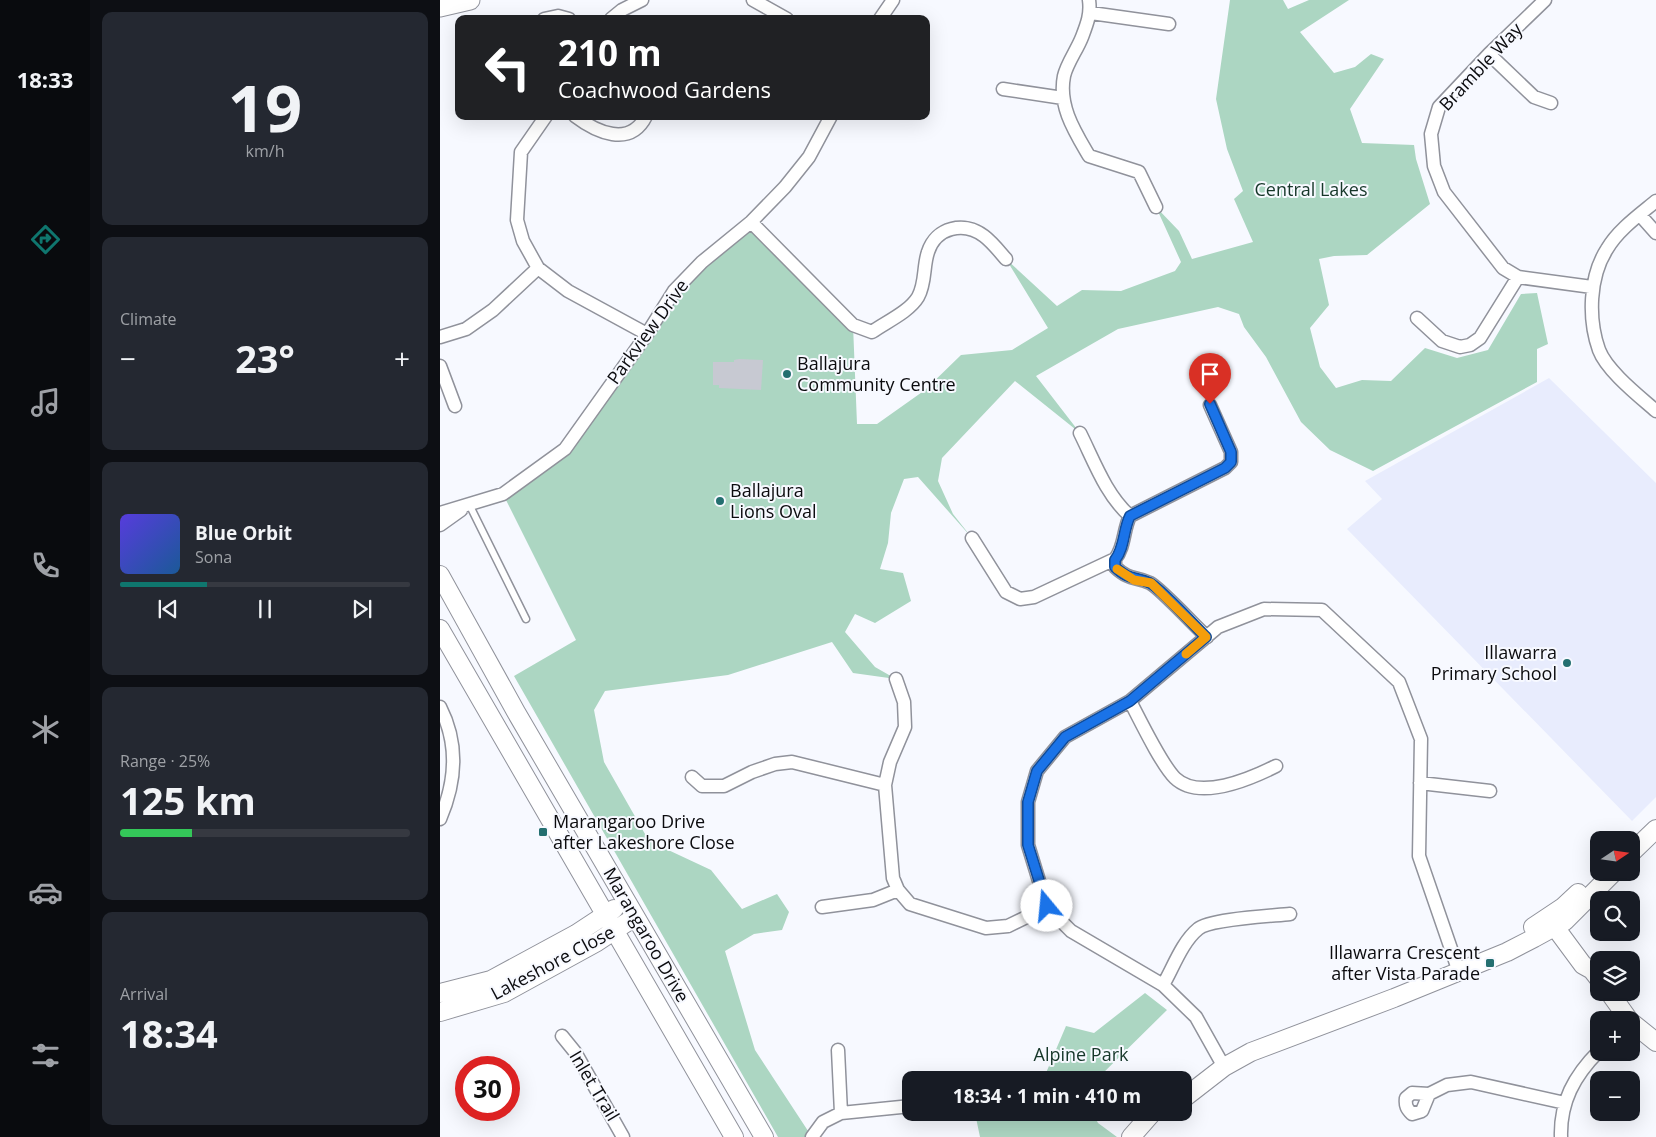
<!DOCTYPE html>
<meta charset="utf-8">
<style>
body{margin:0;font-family:"Open Sans",sans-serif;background:#242831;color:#f1f3f6;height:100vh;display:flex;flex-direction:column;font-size:19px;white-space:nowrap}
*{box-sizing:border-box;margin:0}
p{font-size:16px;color:#9ea1a6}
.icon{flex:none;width:28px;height:28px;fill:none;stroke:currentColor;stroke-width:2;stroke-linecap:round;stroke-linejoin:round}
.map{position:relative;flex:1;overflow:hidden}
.sheet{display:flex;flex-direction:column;gap:12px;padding:12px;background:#0d0f14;width:350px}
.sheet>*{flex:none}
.top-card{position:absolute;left:15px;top:15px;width:475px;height:105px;border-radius:10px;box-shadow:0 5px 20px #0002;background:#202124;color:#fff;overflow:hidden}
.needle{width:32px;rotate:77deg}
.buttons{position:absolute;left:1150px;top:831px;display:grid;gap:10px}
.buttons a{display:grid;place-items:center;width:50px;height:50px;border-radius:10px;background:#171b24;box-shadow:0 5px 20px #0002;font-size:25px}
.speed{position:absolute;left:15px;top:1056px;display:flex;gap:10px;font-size:25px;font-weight:700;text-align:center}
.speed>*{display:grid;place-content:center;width:65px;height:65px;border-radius:50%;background:#171b24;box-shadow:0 5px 20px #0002;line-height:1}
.speed .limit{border:8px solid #d22;background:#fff;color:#111}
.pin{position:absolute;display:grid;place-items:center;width:42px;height:42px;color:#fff;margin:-51px -21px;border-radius:50% 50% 50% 0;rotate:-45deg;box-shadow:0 0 5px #0007}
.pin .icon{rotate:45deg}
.me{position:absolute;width:55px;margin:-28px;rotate:343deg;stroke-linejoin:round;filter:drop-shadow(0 0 4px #0008)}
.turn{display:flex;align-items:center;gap:18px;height:105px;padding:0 20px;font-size:22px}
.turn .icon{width:65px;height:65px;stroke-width:2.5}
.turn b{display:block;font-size:35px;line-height:42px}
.big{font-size:38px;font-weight:700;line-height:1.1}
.sheet .widget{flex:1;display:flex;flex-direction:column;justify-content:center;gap:8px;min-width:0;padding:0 18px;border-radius:10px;background:#242831}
.sheet .dial{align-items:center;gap:0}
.dial b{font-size:65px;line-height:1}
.song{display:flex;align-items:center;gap:15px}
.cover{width:60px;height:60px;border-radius:8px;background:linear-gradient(135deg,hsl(250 70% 55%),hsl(210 70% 35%))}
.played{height:5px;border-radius:2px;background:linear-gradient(90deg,#0f766e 30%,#363941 30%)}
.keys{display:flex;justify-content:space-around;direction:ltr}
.heat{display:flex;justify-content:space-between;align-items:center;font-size:28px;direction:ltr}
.charge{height:8px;border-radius:4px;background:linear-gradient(90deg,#34c759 25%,#363941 0)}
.trip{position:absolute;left:462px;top:1071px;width:290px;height:50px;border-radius:10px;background:#171b24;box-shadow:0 5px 20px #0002;font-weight:700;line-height:50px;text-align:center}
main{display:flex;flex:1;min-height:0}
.tab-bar{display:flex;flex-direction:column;width:90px;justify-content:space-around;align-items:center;background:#090b0e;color:#9ea1a6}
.tab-bar .icon{width:35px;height:35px}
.tab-bar .on{color:#0f766e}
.tab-bar b{font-size:22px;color:#f1f3f6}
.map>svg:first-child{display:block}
.built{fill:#e8ecfd}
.green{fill:#acd6c2}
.building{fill:#c7c9d2}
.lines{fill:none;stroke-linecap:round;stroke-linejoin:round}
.lane-casing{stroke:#90929b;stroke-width:9}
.street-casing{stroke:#90929b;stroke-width:15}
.secondary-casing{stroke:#90929b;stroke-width:20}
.primary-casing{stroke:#90929b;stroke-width:21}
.lane{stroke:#fff;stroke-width:6}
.street{stroke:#fff;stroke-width:12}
.secondary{stroke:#fff;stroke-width:18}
.primary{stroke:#fff;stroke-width:19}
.route-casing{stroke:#114b97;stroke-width:12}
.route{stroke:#1a73e8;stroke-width:9}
.slow{stroke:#f59e0b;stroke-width:9}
.poi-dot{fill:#246f70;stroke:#f7f9ff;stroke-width:2}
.labels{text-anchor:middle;stroke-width:4;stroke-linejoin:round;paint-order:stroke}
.street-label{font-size:18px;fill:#0b0b0e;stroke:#f7f9ff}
.park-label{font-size:18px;fill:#163729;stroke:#f7f9ff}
.poi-label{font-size:18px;fill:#0b0b0e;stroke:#f7f9ff;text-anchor:start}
</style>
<main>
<nav class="tab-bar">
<b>18:33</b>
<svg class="icon on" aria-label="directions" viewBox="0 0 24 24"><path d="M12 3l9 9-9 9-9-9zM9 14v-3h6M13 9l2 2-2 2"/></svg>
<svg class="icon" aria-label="music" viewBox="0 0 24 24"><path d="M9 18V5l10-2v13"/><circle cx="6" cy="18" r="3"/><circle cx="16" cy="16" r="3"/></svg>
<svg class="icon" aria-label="phone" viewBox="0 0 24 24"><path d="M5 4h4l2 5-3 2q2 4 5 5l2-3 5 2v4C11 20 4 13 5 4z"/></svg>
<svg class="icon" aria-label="climate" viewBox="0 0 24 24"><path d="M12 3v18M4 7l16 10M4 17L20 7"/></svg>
<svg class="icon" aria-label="car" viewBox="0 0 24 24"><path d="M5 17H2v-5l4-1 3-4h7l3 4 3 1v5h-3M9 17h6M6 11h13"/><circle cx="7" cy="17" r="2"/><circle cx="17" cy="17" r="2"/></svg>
<svg class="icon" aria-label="filters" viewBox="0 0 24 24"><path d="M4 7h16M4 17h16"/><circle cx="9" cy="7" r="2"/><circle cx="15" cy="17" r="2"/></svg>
</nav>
<section class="sheet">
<div class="widget dial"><b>19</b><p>km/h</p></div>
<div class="widget"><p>Climate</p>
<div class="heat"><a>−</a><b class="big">23°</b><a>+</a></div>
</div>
<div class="widget">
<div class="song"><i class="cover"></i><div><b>Blue Orbit</b><p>Sona</p></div></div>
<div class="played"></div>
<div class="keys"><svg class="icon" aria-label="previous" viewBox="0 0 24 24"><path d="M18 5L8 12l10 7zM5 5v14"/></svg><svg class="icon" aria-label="pause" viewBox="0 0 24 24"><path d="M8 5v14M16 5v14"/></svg><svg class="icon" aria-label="next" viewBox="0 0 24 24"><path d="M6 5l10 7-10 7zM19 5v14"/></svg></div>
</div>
<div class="widget"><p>Range · 25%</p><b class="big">125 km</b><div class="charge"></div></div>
<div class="widget"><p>Arrival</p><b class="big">18:34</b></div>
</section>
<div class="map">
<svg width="1216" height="1137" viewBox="0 0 1216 1137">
<rect width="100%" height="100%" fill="#f7f9ff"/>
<path class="built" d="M1109,378L1216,483V797L1192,821L907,529L942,499L925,481Z"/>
<path class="green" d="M790,0H843L848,9L869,0H909L860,32L894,73L915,67L931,54L944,59L910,109L922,143L974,145L976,159L990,204L927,255L894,256L879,259L889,305L870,328L880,367L896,388L922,380L951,381L985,348L1017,358L1048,350L1081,294L1097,293L1108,344L1097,349V382L933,471L890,450L861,422L826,357L804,327L799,314L778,307L678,329L596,376L640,433L575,381L502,458L498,481L513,514L532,538L478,477L464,479L451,513L448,543L440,569L463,573L471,601L435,623L415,614L405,632L435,667L456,679L413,673L392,642L288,675L165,691L154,710L164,762L209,841L271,870L302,909L337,894L349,912L342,930L314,934L285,951L315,1050L372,1137H338L74,676L136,640L63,494L125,449L234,291L311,222L413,325L417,424H437L485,390L521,355L572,350L608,328L566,259L617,306L642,290L681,291L735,271L741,262L716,207L739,231L752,259L813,242L794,199L803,191L787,149L776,99Z
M705,993L727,1010L656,1080H603L626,1026L654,1033Z
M535,1113H653L658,1123L677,1137H540Z"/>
<path class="building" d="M299,359L323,360L321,390L279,388V385H273V362H294V360Z"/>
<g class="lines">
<defs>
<path id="lane" d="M29,504L86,619"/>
<path id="street" d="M313,0L347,19
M649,0C651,14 647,24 642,37C637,50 627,63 624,76C618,106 635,132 649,156L699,172L716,207
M1105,0L1049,54L999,107L991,134L994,166L1004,192L1063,268L1078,277L1152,287
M651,13L729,24
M104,19L118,16L129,19
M171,19L182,10L202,0
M440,19L453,0
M1049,54L1094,97L1111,103
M563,89L623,98
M106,116L81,152L77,220L83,241L98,268L128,291L207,334
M135,116C156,132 190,148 206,116
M1216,201C1199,215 1178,230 1167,249C1149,277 1148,319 1159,350C1167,371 1199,396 1216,411
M1200,215L1216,233
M311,222L413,325L432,332C446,322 469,312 478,297C486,283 483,266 488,252C496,227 524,221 544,236C552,242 559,251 566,259
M977,318L1002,341L1020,347L1030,345L1040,338L1078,277
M0,337L26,329L53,310L98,268
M0,366L15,406
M640,433C654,461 666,495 690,516
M0,513L63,494L125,449L207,334L234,291L262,262L311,222L345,187L369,157L391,116
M0,525L21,510
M532,538L566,592L580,599L594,597L675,559V567C690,581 695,576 710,583C720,588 756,627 767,637
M675,559C685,547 683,530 690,516L785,468L791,462V452L770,405
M456,679L464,702L465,727L450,762L445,785L453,878L458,890L470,904L546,928L568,926L607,907
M690,701C700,720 721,764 735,778C759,801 810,779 836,766
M0,707C19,744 16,782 0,819
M252,777L262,786H284L312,772L335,764L352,762L445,785
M980,783L1050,791
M382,907L433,900L458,890
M723,985C733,968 742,942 758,929C769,919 832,916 850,914
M122,1036L135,1052L183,1137
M398,1050L401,1113
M784,1067L756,1017L723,985L631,931L607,907L588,845V802L597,771L625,737L690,701L778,627L824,609L882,610L959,682L981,739L979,856L1019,972
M989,1094L982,1111L972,1114C967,1109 965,1106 966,1098L972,1093L989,1094L1007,1085L1031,1082L1125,1103
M372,1137L383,1122L401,1113L471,1106
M1121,1137C1120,1102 1134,1076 1159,1051"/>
<path id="secondary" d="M0,575L76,712L324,1137
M0,629L294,1137
M1191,853L1216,829
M1109,919L1143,965L1152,970L1159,979
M1093,927L1123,907L1138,893
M1169,992L1189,1020
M0,993L51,980L136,934L174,909
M0,1012L64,993L157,942L195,917
M1191,1022L1216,1042
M744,1098L784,1067L811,1052L954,998L1067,952L1094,938L1125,921L1174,872
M691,1137L713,1112"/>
<path id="primary" d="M0,7L30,0"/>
</defs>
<use href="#lane" class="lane-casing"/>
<use href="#street" class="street-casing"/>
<use href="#secondary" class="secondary-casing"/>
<use href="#primary" class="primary-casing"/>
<use href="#lane" class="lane"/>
<use href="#street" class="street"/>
<use href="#secondary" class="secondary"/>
<use href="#primary" class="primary"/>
</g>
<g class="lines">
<defs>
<path id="route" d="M607,906L588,845V802L597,771L625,737L690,701L766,637C756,627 720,588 710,583C694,576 690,581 675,567V560C685,547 683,530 690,516L785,468L791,462V452L770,404"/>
</defs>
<use href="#route" class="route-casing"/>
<use href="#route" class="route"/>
<path class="slow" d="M677,569L694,580L711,583L766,637L746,654"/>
</g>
<g class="poi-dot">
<circle cx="347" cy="374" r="5"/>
<circle cx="280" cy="501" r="5"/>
<circle cx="1127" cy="663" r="5"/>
<rect x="98" y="827" width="10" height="10" rx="2.5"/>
<rect x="1045" y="958" width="10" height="10" rx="2.5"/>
</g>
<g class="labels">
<g class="street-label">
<text transform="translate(1041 67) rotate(-47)" y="6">Bramble Way</text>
<text transform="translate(208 332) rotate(-54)" y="6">Parkview Drive</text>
<text transform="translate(206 935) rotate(60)" y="6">Marangaroo Drive</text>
<text transform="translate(113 963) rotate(-28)" y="6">Lakeshore Close</text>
<text transform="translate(154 1086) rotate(59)" y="6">Inlet Trail</text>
</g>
<g class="park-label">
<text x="871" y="196">Central Lakes</text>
<text x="641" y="1061">Alpine Park</text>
</g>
<g class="poi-label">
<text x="357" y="370">Ballajura<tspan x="357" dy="21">Community Centre</tspan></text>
<text x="290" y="497">Ballajura<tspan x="290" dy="21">Lions Oval</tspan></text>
<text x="1117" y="659" text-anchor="end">Illawarra<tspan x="1117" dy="21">Primary School</tspan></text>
<text x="113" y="828">Marangaroo Drive<tspan x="113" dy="21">after Lakeshore Close</tspan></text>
<text x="1040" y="959" text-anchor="end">Illawarra Crescent<tspan x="1040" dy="21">after Vista Parade</tspan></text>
</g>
</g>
</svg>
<div class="buttons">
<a><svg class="needle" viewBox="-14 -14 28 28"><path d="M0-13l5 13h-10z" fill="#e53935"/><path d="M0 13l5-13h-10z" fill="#9ea1a6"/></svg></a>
<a><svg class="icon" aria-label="search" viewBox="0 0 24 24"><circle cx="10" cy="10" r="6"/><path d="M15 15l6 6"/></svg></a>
<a><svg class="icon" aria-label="layers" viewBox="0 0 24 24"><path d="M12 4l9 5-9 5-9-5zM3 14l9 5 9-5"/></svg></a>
<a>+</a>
<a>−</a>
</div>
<div class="speed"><div class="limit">30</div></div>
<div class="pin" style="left:770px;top:404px;background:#d93025"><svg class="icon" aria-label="arrive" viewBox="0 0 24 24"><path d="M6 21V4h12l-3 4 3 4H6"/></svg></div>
<svg class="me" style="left:607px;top:906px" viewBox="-20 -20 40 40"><circle r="19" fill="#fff"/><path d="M0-13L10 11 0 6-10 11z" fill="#1a73e8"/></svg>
<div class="trip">18:34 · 1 min · 410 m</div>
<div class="top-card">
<div class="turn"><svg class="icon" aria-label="left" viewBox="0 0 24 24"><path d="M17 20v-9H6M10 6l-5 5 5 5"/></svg><div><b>210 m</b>Coachwood Gardens</div></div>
</div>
</div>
</main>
